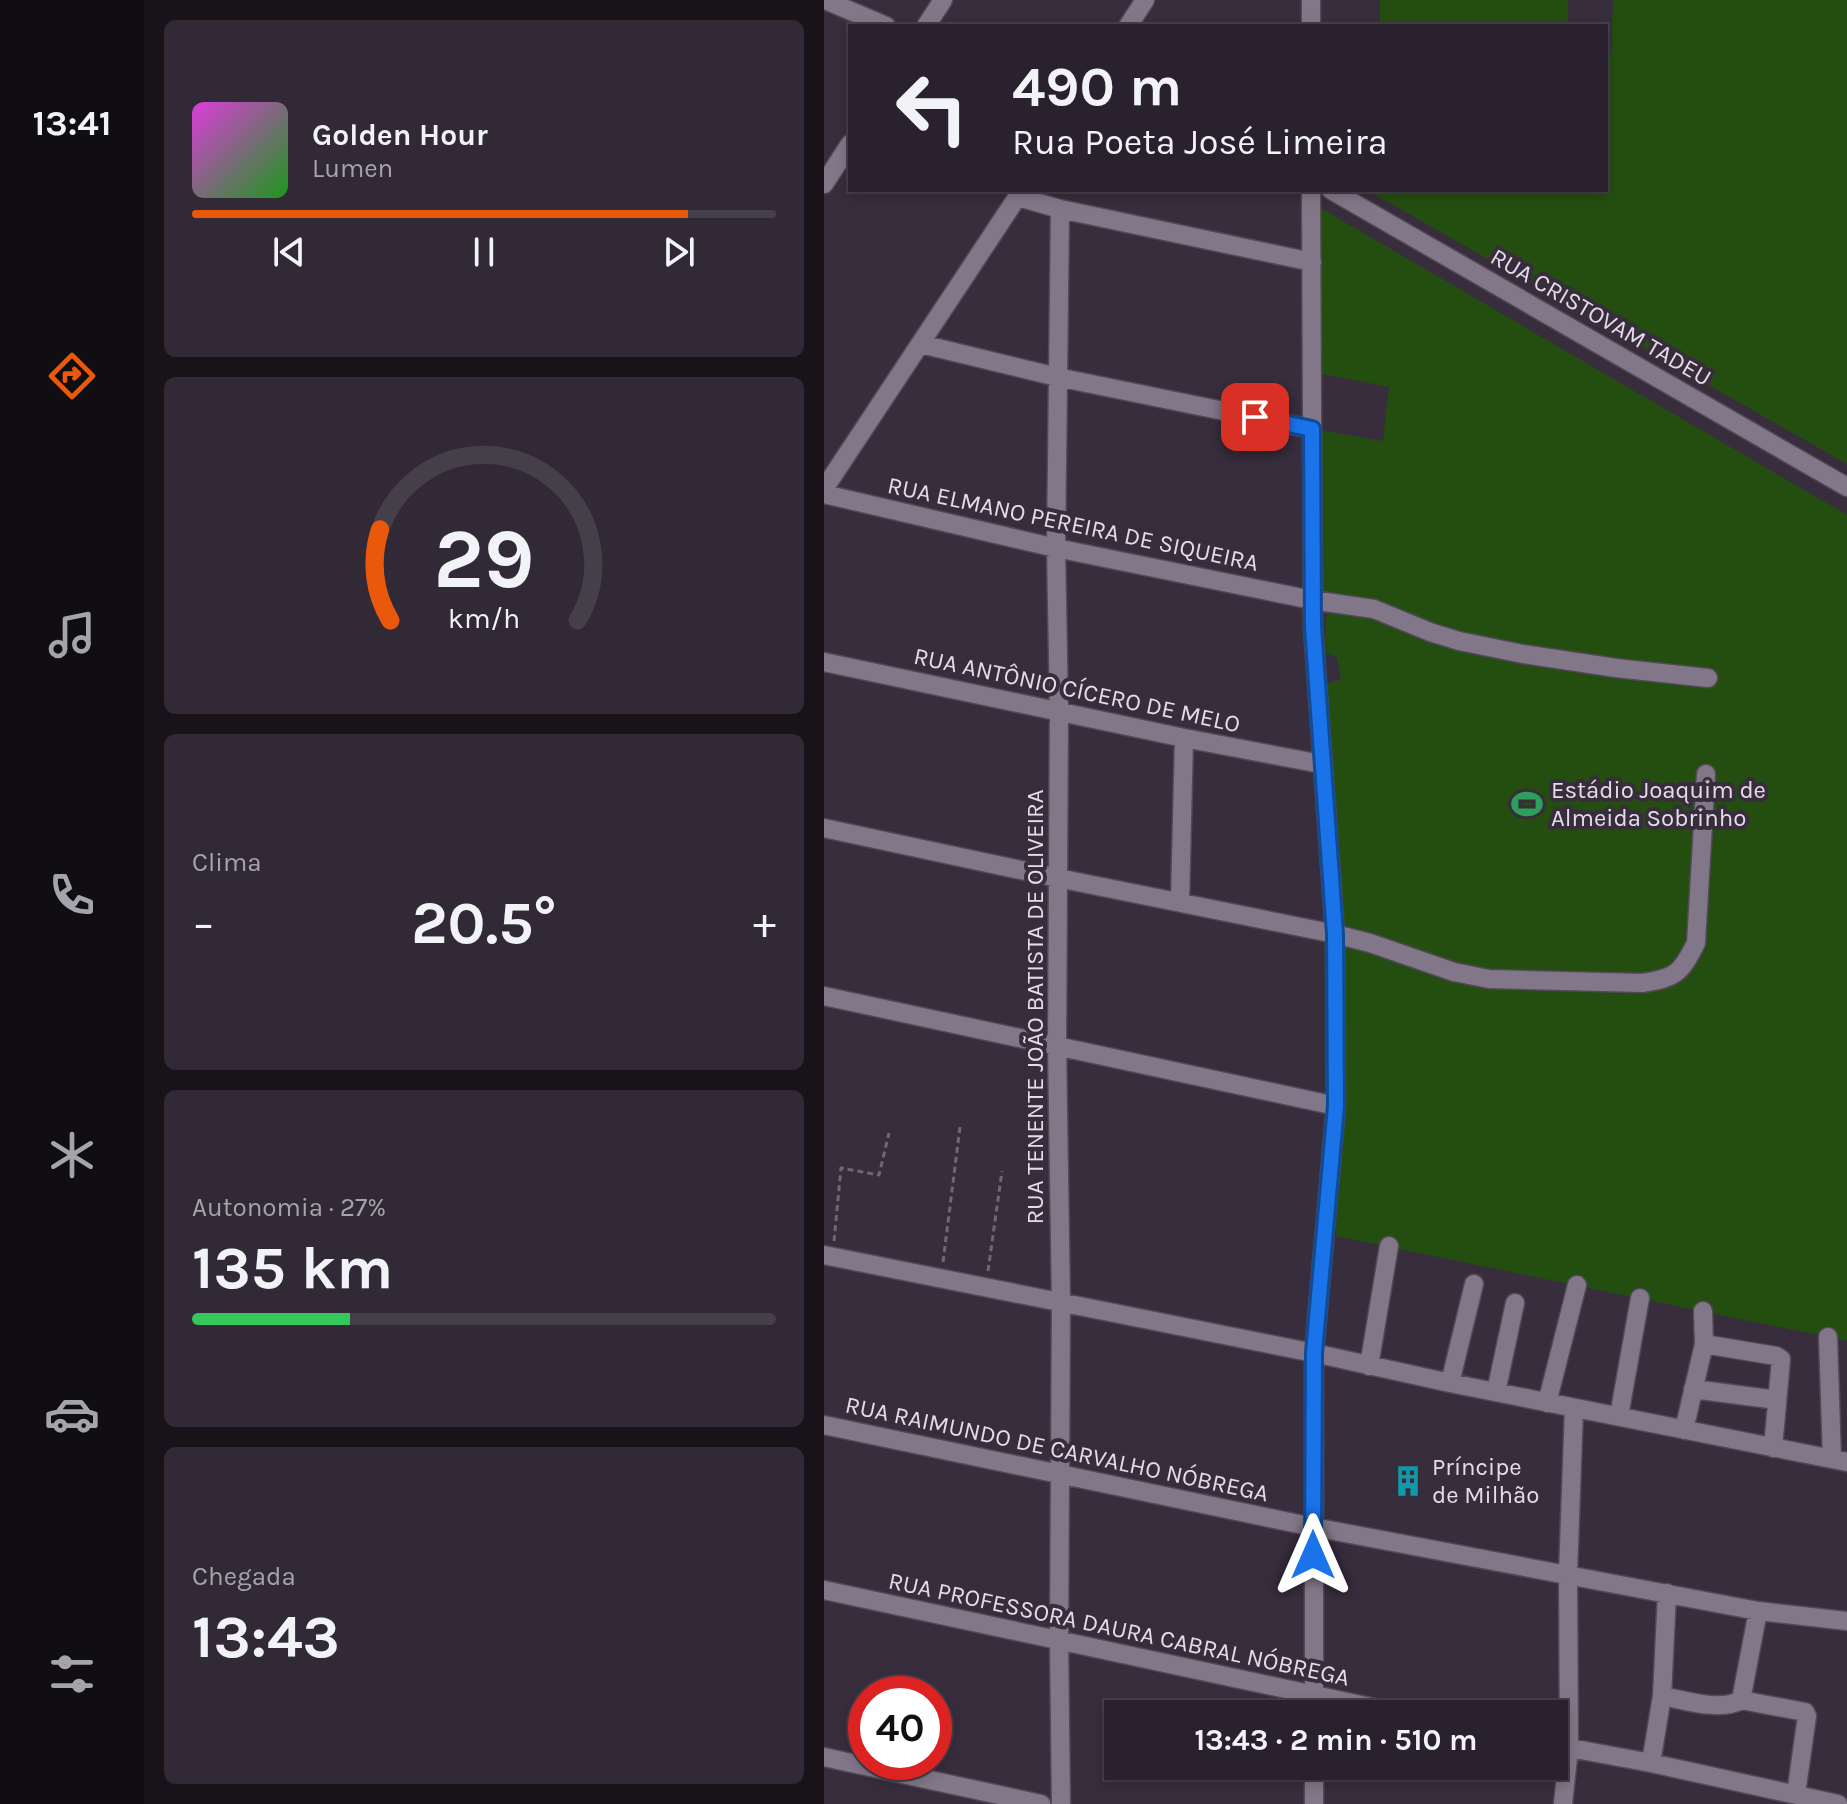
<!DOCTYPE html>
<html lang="pt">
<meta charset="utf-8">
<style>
body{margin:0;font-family:Karla,sans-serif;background:#312a36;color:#f1f3f6;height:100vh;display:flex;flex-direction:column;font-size:30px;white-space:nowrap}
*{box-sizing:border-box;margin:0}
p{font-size:26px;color:#a5a4aa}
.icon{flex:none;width:44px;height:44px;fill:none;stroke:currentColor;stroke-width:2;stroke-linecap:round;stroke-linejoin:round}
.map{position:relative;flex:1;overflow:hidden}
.details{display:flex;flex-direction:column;gap:20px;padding:20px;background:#171319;width:680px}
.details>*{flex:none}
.guide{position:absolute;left:24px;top:24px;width:760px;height:168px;border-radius:0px;box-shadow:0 4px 12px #0003,0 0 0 2px #453f4a;background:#29222e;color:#f1f3f6;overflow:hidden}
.speed{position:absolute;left:24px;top:1676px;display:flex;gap:16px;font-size:40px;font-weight:700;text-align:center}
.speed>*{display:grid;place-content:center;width:104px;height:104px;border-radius:50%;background:#29222e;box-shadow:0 4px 12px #0003,0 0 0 2px #453f4a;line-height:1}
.speed .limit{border:12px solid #d22;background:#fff;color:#111}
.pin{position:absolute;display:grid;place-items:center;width:68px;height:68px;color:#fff;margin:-34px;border-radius:16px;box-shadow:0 4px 12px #0006}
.me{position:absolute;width:88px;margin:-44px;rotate:0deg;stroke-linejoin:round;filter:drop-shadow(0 0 6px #0008)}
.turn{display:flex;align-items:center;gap:28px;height:168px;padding:0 32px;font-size:36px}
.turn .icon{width:104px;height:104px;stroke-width:2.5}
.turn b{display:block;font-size:56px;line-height:68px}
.big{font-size:60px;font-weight:700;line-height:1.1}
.details .card{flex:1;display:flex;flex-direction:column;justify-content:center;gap:12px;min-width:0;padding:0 28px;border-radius:12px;background:#312a36}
.details .dial{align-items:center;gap:0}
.dial svg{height:208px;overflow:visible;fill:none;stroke:#453f4a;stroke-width:7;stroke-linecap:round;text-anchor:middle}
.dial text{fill:#f1f3f6;stroke:none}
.song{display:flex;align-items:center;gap:24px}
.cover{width:96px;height:96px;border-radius:12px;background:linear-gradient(135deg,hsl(300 70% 55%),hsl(120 70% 35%))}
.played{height:8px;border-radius:4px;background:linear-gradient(90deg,#ea580c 85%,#453f4a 85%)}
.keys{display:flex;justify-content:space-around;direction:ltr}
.heat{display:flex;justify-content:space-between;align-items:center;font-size:44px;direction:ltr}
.charge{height:12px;border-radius:6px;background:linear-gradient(90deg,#34c759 27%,#453f4a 0)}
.trip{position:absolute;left:280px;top:1700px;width:464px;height:80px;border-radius:0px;background:#29222e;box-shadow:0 4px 12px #0003,0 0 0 2px #453f4a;font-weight:700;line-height:80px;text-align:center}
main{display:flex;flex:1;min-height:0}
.tabs{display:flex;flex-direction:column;width:144px;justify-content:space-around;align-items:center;background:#100e12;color:#a5a4aa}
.tabs .icon{width:56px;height:56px}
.tabs .selected{color:#ea580c}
.tabs b{font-size:36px;color:#f1f3f6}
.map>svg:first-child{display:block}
.green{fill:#244e10}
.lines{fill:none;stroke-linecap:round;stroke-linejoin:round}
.minor-casing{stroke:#514956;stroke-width:21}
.path{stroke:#706775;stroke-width:3;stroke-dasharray:6 4;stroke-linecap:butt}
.minor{stroke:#827789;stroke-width:18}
.route-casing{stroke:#114b97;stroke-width:20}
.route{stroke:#1a73e8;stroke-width:14}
.labels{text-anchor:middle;stroke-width:8;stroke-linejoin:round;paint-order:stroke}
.street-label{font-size:24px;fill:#e4dde7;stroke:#372d3d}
.poi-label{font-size:24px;fill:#e4dde7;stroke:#372d3d;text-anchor:start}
</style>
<main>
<nav class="tabs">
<b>13:41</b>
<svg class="icon selected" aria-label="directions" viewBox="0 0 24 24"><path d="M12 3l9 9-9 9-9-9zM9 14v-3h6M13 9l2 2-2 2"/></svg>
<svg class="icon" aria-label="music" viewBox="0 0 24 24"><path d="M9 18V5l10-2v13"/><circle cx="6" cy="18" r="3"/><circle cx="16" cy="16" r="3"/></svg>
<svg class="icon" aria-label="phone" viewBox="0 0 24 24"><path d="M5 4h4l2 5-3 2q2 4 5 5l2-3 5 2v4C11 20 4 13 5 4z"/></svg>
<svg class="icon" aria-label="climate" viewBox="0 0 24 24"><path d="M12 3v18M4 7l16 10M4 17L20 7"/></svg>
<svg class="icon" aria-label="car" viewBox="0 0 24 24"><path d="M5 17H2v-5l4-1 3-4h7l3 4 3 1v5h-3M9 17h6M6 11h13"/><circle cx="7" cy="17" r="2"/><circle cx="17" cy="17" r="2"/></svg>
<svg class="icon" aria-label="filters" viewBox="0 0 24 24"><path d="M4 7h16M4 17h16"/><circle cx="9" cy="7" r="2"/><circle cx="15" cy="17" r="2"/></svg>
</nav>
<section class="details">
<div class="card">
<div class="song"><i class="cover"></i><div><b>Golden Hour</b><p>Lumen</p></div></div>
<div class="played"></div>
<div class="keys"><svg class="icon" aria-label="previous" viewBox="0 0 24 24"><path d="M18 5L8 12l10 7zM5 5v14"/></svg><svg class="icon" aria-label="pause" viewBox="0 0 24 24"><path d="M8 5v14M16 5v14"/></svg><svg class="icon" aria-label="next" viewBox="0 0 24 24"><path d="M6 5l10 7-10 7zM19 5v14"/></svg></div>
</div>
<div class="card dial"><svg viewBox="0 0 100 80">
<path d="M14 69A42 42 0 1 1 86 69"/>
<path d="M14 69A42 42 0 0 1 10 34" stroke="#ea580c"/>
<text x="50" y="56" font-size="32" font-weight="700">29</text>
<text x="50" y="72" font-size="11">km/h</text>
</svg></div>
<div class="card"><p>Clima</p>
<div class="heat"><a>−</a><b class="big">20.5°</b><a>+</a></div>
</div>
<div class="card"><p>Autonomia · 27%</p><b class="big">135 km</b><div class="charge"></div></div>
<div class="card"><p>Chegada</p><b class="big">13:43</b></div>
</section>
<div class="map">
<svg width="1023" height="1804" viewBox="0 0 1023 1804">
<rect width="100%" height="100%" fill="#372d3d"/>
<path class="green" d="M556,0H744V26H556Z
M789,0H1023V464L543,190H782V54H787Z
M493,206L1023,515V1341L512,1236L517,983L496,686L517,679L513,657L500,652L504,595L493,587L495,430L559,441L565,387L494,373Z"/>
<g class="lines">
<defs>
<path id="minor" d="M1,0L62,26
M102,26L119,0
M304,26L321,0
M487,26V0
M0,184L26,144
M487,190L489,627L511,934L512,1106L490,1353V1714
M507,190L1023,487
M194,197L236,209L488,262
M236,209L232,548L235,711L233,1046L237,1303L235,1641L237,1804
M97,344L233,377L488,429
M0,489L198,190
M0,494L232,548L488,600L550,609L606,632L635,641L699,654L792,668L884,678
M0,662L360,738L497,764
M0,828L234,878L511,934L546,943L630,972L665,979L818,983C852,978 857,973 872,943L882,774
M356,902L360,738
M0,996L512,1106
M0,1255L490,1353L626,1383L1023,1462
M1004,1337L1008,1459
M880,1344L952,1356L957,1359L949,1448
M545,1366L565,1246
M626,1383L650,1284
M869,1389L953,1400
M672,1392L691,1303
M723,1403L753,1285
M795,1416L816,1298
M0,1425L489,1527L934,1611L1023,1621
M860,1430L880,1344L879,1311
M0,1590L579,1714
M838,1696C860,1700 897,1712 917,1700L981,1712L983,1716L972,1794
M917,1700L934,1611
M730,1745L827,1763L1014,1804
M0,1757L217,1804
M827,1763L838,1696L843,1593
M490,1766V1804
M739,1804L745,1748L744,1574L750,1408"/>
</defs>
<use href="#minor" class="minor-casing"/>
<path class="path" d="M10,1241L17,1168L55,1175L65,1133
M119,1262L136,1127
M164,1271L178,1171"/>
<use href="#minor" class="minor"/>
</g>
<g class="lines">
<defs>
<path id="route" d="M431,417L488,429L489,627L511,934L512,1106L490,1353L489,1555"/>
</defs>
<use href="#route" class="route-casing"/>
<use href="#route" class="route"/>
</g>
<defs>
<symbol id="stadium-bare" viewBox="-9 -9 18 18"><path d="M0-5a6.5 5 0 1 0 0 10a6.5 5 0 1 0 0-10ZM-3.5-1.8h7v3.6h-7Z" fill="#2e9e5b" stroke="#372d3d" stroke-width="2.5" paint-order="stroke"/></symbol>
<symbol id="building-bare" viewBox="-9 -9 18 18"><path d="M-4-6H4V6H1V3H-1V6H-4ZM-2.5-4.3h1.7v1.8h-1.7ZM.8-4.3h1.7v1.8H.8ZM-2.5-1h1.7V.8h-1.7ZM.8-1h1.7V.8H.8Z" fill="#0f9aa8" stroke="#372d3d" stroke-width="2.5" paint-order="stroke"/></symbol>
</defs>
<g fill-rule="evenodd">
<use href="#stadium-bare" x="681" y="782" width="44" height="44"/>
<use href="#building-bare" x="562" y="1459" width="44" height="44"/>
</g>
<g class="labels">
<g class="street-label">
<text transform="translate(777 317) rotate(30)" y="8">RUA CRISTOVAM TADEU</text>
<text transform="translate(249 524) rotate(12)" y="8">RUA ELMANO PEREIRA DE SIQUEIRA</text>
<text transform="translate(253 690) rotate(12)" y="8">RUA ANTÔNIO CÍCERO DE MELO</text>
<text transform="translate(211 1007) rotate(-90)" y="8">RUA TENENTE JOÃO BATISTA DE OLIVEIRA</text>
<text transform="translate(233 1449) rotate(12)" y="8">RUA RAIMUNDO DE CARVALHO NÓBREGA</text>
<text transform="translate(295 1629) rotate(12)" y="8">RUA PROFESSORA DAURA CABRAL NÓBREGA</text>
</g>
<g class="poi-label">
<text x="727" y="798">Estádio Joaquim de<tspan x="727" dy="28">Almeida Sobrinho</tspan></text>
<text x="608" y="1475">Príncipe<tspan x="608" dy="28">de Milhão</tspan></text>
</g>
</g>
</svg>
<div class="speed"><div class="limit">40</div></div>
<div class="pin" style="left:431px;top:417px;background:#d93025"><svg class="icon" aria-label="arrive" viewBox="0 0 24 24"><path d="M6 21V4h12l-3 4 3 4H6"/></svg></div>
<svg class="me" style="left:489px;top:1555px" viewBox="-20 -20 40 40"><path d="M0-17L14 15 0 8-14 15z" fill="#1a73e8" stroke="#fff" stroke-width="4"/></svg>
<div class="trip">13:43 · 2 min · 510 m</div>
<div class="guide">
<div class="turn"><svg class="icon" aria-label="left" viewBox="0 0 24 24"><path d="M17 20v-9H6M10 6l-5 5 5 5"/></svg><div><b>490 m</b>Rua Poeta José Limeira</div></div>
</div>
</div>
</main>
